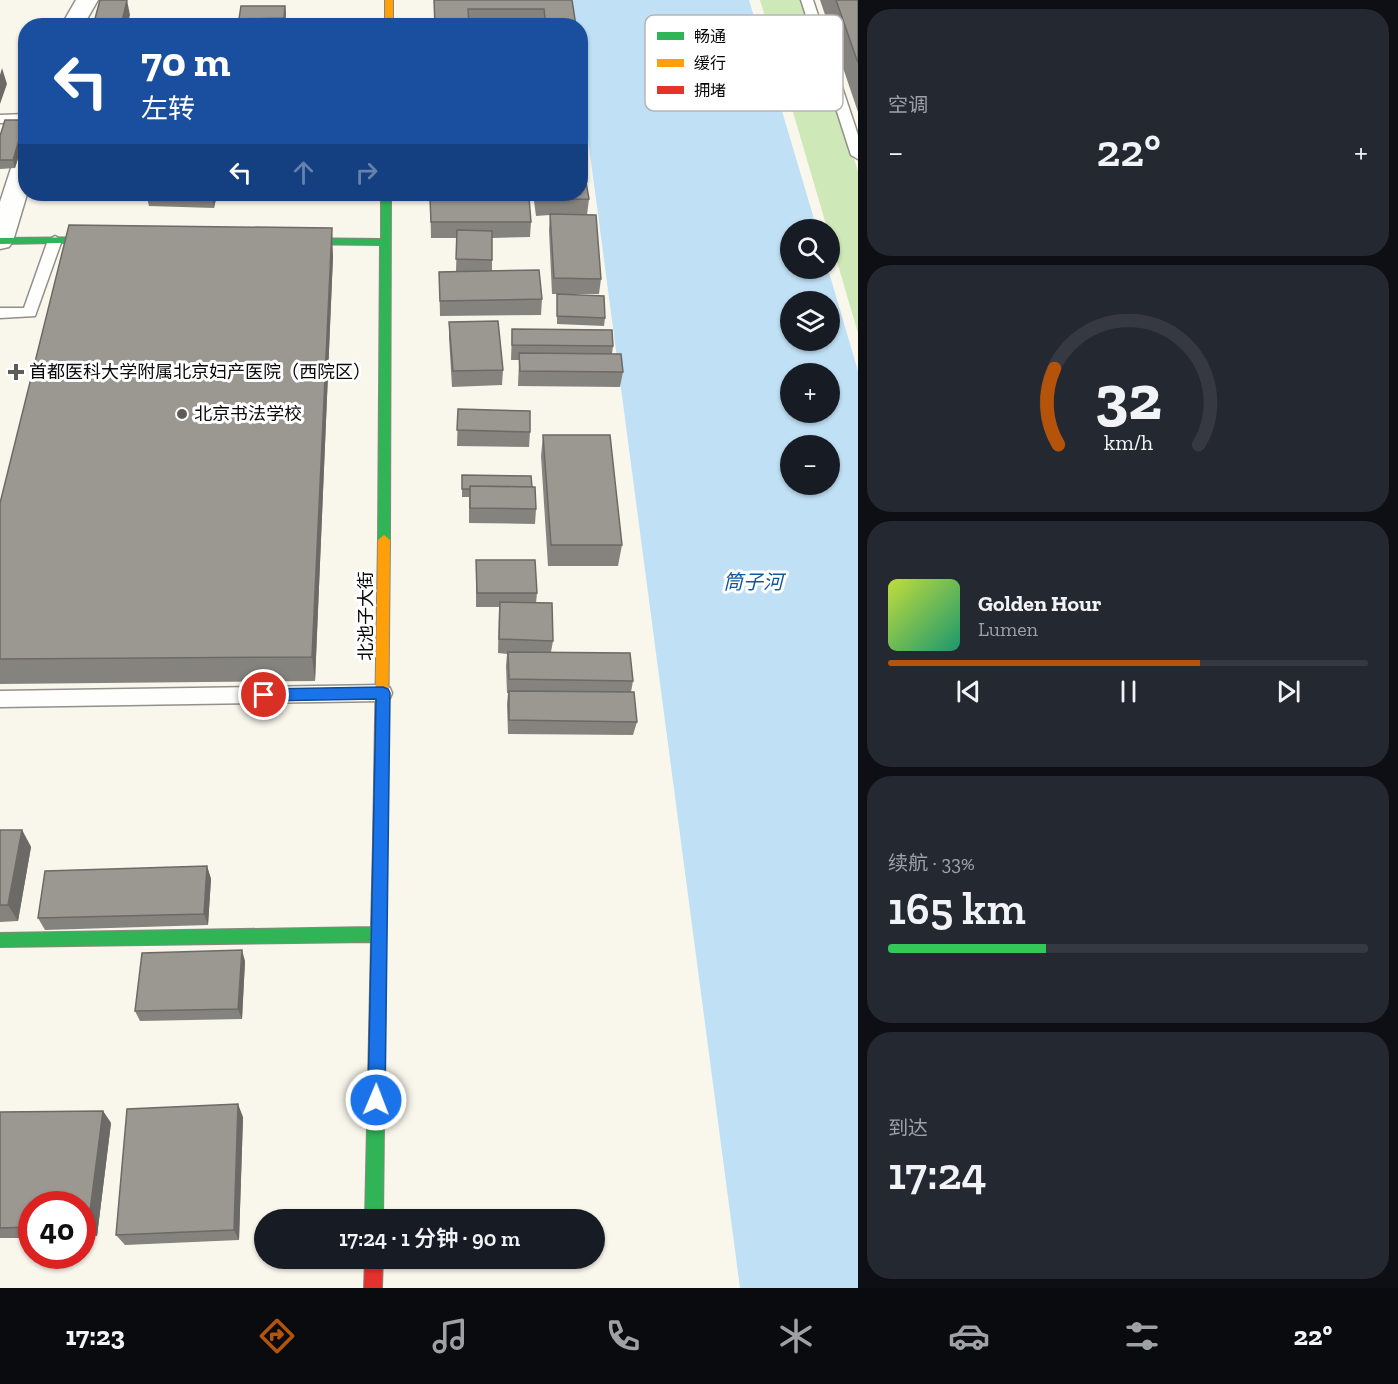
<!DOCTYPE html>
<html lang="zh">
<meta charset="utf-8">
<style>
body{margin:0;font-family:"Zilla Slab","Noto Sans SC",serif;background:#242831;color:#f1f3f6;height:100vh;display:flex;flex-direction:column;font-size:22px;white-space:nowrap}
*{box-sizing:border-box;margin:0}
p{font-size:20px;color:#9ea1a6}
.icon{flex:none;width:33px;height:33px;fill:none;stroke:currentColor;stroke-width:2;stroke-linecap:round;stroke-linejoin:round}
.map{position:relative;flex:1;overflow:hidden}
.drawer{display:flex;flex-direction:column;gap:9px;padding:9px;background:#0d0f14;width:540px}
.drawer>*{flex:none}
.top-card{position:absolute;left:18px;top:18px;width:570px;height:183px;border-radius:24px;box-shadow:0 2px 4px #0004;background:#1a4fa0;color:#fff;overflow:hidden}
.fabs{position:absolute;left:780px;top:219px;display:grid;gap:12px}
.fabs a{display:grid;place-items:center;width:60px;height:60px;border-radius:50%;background:#171b24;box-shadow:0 2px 4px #0004;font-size:30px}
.speed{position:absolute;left:18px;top:1191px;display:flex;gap:12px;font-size:30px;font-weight:700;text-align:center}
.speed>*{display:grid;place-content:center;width:78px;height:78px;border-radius:50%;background:#171b24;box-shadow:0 2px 4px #0004;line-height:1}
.speed .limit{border:9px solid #d22;background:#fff;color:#111}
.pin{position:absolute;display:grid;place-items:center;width:51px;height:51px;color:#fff;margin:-26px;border:3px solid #fff;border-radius:50%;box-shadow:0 2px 6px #0007}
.me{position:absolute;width:66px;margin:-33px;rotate:1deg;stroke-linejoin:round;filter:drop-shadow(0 0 4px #0008)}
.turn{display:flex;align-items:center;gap:21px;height:126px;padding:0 24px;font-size:27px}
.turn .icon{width:78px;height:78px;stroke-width:2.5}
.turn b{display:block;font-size:42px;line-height:51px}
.lanes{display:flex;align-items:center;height:57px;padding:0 24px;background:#0003;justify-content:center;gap:30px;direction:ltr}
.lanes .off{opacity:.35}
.big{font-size:45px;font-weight:600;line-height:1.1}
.drawer .widget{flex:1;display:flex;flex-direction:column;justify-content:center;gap:9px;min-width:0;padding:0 21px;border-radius:24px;background:#242831}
.drawer .dial{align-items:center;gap:0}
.dial svg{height:156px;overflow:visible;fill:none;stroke:#363941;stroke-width:7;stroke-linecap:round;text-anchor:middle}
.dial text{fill:#f1f3f6;stroke:none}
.song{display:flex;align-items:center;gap:18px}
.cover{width:72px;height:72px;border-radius:9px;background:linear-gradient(135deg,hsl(70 70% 55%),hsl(160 70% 35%))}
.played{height:6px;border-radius:3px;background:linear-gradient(90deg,#b45309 65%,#363941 65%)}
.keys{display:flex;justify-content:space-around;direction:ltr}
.heat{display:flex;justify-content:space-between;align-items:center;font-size:33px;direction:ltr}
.charge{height:9px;border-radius:4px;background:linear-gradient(90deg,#34c759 33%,#363941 0)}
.trip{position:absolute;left:254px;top:1209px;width:351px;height:60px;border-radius:30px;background:#171b24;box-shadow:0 2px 4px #0004;font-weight:600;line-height:60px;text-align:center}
.menu{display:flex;height:96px;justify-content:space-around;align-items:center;background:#090b0e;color:#9ea1a6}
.menu .icon{width:42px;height:42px}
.menu .current{color:#b45309}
.menu b{font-size:27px;color:#f1f3f6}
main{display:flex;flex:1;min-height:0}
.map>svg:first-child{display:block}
.forest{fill:#cfe8b8}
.water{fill:#c0e0f5;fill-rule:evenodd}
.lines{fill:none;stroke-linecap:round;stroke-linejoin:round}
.lane-casing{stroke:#91908b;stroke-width:3}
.street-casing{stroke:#91908b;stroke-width:3}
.fast-casing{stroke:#888782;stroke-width:2}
.slow-casing{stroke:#888782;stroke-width:2}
.jam-casing{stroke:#888782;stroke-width:2}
.lane{fill:#fefefc;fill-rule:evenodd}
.street{fill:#fefefc;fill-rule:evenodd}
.fast{fill:#30b455;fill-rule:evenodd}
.slow{fill:#ff9f0a;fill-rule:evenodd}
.jam{fill:#e5322d;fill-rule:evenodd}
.wall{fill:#85837e}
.shaded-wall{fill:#6c6a66}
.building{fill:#9b9892;stroke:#6c6a66;stroke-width:1.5}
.route{fill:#1a73e8;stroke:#114b97;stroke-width:1.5}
.poi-dot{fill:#5d5c58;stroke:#fff;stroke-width:2}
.labels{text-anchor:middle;stroke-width:6;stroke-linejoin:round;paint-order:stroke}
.poi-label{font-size:18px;fill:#090909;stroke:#fff;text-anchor:start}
.street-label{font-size:18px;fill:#090909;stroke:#fff}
.water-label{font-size:20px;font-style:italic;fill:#0f589f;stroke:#fff}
.key{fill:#fff;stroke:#b5b5b5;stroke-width:1.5}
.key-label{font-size:16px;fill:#090909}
</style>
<main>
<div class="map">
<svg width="858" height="1288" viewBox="0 0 858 1288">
<rect width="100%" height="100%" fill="#f9f7ec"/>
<path class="forest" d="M760,0H802L858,171V333Z"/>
<path class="water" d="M569,0H749L817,229L790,230V268L828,269L858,371V1288H740L581,86L580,26L572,25ZM790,302H830V340H790ZM790,374H830V412H790ZM790,446H830V484H790Z"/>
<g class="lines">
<defs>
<path id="lane" d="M801,0H813L858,135V159L851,155Z
M26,114V122L0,123V115Z
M55,236L62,240L35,316L0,318V308H24L48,240Z
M383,685L390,688L392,693L390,698L383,701L0,707V691Z"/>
<path id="street" d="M76,0H98L83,26H61Z
M26,152V194H27L13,241L9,247L0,249V202L14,159L17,154Z"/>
<path id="fast" d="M381,194H391L390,540L384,545L378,540L380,245L287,244L282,241L287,238L381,239Z
M109,237L113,238V242L0,244V238Z
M380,836L385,838L387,843L383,1220H365L371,942L0,947V933L371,927L373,843L375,838Z"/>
<path id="slow" d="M385,0H393V26H385Z
M384,535L390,540L387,843L385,848L380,850L375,848L373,843L378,540Z"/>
<path id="jam" d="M365,1258H383L382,1288H364Z"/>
</defs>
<use href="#lane" class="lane-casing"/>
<use href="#street" class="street-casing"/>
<use href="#fast" class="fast-casing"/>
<use href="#slow" class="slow-casing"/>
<use href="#jam" class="jam-casing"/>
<use href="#lane" class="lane"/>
<use href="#street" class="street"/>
<use href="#fast" class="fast"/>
<use href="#slow" class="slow"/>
<use href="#jam" class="jam"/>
</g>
<path class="wall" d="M434,0H572L576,26H434Z
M820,0H858V112Z
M285,6L286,14L285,26H240L239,19Z
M25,120L26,133L15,168L0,169V136Z
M146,194H217L214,208L149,206Z
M430,194H456V198L531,222L530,237L492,238V271L542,299L541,315L440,316L439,272L456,271L457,238H431Z
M533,194H580L589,199L587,215L601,279L599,294H552L549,230L550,215L536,216Z
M333,256L315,681L0,684V503Z
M557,294L605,318L604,326L557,324Z
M449,322L503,370L502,385L452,387L449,338Z
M512,329L613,346L612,354L623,372L620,387L518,386L519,360H511Z
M458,409L530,432L529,447L457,446Z
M543,435L622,545L618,566H548L541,456Z
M462,475L532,486L536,509L535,524L469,523V497H462Z
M476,560L537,593L536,603L553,641L551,652L633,681L631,692L637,722L633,735L508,734L507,704L508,693H507L506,666L507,654L498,653L499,607H476Z
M0,830H22L31,847L18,921L0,922Z
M207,866L211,879L208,925L45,930L38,918Z
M245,961L242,1019L140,1021L135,1011Z
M103,1111L111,1123L97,1236L82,1237V1204H32V1238H0V1112Z
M243,1117L239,1240L125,1245L116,1235Z"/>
<path class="shaded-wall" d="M127,0L130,15L127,26H121Z
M285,6L286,14L285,26L284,18Z
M2,68L7,84L0,104V75Z
M25,120L26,133L15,168L13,160Z
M212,194H217L214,208Z
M332,228L333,256L315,681L312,657Z
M22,830L31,847L18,921L8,905Z
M207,866L211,879L208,925L204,914Z
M242,950L245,961L242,1019L238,1009Z
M238,1104L243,1117L239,1240L234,1230Z
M103,1111L111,1123L97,1236L88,1226Z"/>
<path class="building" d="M100,0H127L121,26H93Z
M434,0H572L576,26H546L544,9H468L469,26H435Z
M836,0H858V63Z
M241,6H285L284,18L239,19Z
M298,21L332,22L331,26H298Z
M5,120H25L13,160H0V136Z
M580,147L589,199L537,200L536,194H580Z
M430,194H456V196H430Z
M430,198H529L531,222H431Z
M550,214L596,215L601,279L554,278Z
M69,225L332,228L312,657L0,659V503Z
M457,230L492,231V260L456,259Z
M539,270L542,299L440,301L439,272Z
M557,294L604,296L605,318L557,316Z
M498,321L503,370L453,371L449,322Z
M512,329L612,330L613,346L512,345Z
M519,353L621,354L623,372L520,371Z
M458,409L530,411V432L457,430Z
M543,435H610L622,545H551Z
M462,475L531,476L532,487L470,486V489H462Z
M470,486L535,487L536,509L470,508Z
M476,560H535L537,593H477Z
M500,602L552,603L553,641L499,639Z
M508,652L630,653L633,681L509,679Z
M509,691L634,692L637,722L509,720Z
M0,830H22L8,905H0Z
M207,866L204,914L38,918L45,871Z
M242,950L238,1009L135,1011L142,953Z
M238,1104L234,1230L116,1235L127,1109Z
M103,1111L88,1226H82V1204H32V1227L0,1228V1112Z"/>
<path class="route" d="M383,687L388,689L390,693L385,1100L383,1106L376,1109L370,1106L368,1100L376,699L264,701L259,699L257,695L259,691L264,689Z"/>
<g class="poi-dot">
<path d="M13 363h6v6h6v6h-6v6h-6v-6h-6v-6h6z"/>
<circle cx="182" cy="414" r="6"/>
</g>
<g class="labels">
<g class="poi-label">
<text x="29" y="378">首都医科大学附属北京妇产医院（西院区）</text>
<text x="194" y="420">北京书法学校</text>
</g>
<g class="street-label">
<text transform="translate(366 616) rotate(-90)" y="6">北池子大街</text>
</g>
<g class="water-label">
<text x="753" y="589">筒子河</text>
</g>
</g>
<rect x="645" y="15" width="198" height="96" rx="9" class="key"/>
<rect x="657" y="32" width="27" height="8" fill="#30b455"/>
<rect x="657" y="59" width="27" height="8" fill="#ff9f0a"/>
<rect x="657" y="86" width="27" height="8" fill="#e5322d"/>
<g class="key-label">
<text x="694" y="42">畅通</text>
<text x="694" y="69">缓行</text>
<text x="694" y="96">拥堵</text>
</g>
</svg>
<div class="fabs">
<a><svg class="icon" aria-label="search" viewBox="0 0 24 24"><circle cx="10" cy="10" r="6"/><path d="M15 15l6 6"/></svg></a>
<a><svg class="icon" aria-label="layers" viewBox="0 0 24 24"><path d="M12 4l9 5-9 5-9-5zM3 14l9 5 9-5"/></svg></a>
<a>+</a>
<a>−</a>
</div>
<div class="speed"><div class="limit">40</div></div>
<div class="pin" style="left:264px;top:695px;background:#d93025"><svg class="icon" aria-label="arrive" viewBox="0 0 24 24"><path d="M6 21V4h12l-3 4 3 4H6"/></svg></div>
<svg class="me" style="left:376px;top:1100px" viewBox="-20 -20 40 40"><circle r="17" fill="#1a73e8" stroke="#fff" stroke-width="3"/><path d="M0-11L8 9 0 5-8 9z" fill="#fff"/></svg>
<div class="trip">17:24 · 1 分钟 · 90 m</div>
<div class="top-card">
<div class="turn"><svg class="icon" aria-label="left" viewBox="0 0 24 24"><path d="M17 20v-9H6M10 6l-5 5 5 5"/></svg><div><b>70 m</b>左转</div></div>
<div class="lanes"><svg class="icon" aria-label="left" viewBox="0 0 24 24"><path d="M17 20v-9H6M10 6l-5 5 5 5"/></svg><svg class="icon off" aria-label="ahead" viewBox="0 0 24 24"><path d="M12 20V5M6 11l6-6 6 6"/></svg><svg class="icon off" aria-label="right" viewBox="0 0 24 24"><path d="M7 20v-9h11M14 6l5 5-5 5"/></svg></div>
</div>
</div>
<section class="drawer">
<div class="widget"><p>空调</p>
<div class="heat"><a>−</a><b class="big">22°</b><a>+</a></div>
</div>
<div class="widget dial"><svg viewBox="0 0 100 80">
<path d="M14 69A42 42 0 1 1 86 69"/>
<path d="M14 69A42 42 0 0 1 12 30" stroke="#b45309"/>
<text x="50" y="56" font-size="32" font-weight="700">32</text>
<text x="50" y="72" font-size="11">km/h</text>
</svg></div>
<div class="widget">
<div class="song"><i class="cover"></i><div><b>Golden Hour</b><p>Lumen</p></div></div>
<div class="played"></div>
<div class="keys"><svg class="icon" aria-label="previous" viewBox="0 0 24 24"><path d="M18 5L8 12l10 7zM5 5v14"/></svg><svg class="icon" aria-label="pause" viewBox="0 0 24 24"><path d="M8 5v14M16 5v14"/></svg><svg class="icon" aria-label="next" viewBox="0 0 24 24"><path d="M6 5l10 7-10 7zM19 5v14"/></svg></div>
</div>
<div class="widget"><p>续航 · 33%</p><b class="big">165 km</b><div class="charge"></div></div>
<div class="widget"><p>到达</p><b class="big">17:24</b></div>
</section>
</main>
<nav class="menu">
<b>17:23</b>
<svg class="icon current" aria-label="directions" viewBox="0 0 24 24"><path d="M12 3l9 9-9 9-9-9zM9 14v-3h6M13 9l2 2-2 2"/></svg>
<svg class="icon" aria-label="music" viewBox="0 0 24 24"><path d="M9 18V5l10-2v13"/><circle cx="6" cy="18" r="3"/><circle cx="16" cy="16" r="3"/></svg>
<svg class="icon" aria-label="phone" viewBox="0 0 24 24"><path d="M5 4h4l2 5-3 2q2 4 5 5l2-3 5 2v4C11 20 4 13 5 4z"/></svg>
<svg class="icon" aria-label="climate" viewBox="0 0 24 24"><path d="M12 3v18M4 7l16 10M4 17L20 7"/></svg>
<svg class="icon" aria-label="car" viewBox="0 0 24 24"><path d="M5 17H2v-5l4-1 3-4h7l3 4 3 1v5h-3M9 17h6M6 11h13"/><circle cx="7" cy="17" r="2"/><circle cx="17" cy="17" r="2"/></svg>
<svg class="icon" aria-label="filters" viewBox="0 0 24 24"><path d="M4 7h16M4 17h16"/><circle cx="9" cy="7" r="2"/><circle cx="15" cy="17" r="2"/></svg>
<b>22°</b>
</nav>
